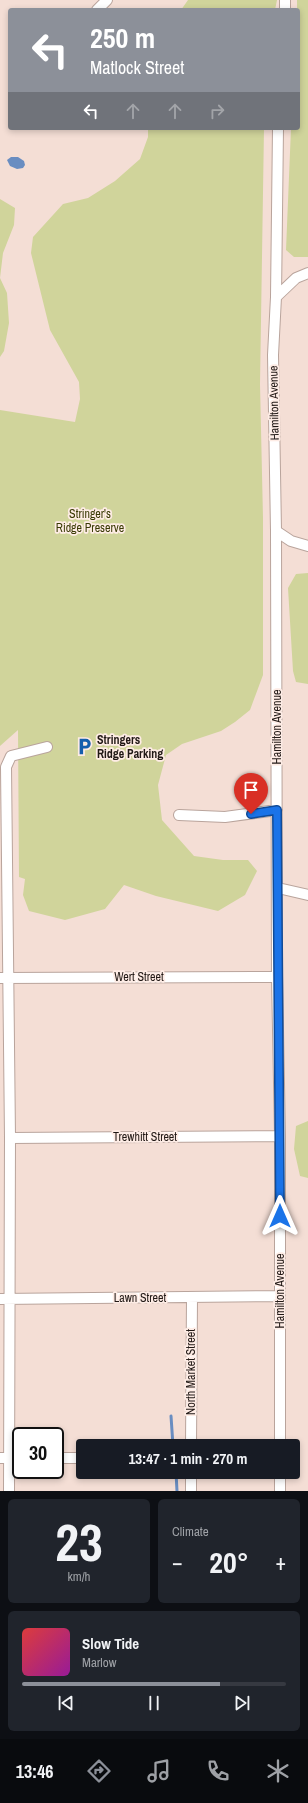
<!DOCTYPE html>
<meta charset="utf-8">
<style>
body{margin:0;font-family:"Archivo Narrow",sans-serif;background:#20242c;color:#f1f3f6;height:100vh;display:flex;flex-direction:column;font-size:15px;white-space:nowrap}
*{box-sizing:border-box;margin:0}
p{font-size:13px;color:#9ea1a6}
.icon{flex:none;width:22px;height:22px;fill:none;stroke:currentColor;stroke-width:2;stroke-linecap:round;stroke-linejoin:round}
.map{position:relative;height:1491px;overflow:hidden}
.drawer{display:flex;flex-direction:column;gap:8px;padding:8px;background:#0d0f14;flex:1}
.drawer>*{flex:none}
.top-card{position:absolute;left:8px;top:8px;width:292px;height:122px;border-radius:4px;box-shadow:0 2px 6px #0003;background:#8c9099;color:#fff;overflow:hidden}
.speed{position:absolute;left:12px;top:1427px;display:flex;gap:8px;font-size:20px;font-weight:700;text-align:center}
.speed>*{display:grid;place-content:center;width:52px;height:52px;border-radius:50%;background:#171b24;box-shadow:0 2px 6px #0003;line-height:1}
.speed .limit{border:2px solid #111;border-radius:6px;background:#fff;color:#111}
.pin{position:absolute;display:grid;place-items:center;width:34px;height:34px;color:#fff;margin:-41px -17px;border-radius:50% 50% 50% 0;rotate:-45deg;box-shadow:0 0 4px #0007}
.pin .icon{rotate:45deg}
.me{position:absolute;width:44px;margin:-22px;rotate:0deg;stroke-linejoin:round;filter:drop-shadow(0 0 3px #0008)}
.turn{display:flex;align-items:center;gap:14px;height:84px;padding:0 16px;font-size:18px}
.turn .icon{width:52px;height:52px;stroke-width:2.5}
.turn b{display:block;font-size:28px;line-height:34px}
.lanes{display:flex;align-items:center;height:38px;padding:0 16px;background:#0003;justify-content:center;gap:20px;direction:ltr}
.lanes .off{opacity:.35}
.big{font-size:30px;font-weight:700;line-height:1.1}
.drawer .tile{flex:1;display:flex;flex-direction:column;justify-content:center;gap:6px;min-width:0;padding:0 14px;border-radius:6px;background:#20242c}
.drawer .dial{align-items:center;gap:0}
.dial b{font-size:52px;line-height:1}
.song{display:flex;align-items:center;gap:12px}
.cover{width:48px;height:48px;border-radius:6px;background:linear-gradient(135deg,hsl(0 70% 55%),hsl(300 70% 35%))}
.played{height:4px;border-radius:2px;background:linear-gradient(90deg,#8c9099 75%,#363941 75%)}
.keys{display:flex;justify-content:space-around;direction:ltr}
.heat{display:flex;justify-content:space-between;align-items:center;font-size:22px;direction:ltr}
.drawer .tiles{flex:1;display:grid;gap:8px;grid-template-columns:1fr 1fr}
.tile:last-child{grid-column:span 2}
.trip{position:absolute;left:76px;top:1439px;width:224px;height:40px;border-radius:4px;background:#171b24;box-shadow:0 2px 6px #0003;font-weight:700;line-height:40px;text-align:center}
.tabs{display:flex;height:64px;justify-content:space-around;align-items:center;background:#090b0e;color:#9ea1a6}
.tabs .icon{width:28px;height:28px}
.tabs .current{color:#8c9099}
.tabs b{font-size:18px;color:#f1f3f6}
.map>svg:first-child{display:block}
.green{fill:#d0d49b}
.water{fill:#698dc1}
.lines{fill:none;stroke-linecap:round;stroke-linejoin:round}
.stream{stroke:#698dc1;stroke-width:3}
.minor-casing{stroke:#b9a49c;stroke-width:12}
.minor{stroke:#fff;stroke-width:10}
.route-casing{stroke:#114b97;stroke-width:10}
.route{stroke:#1a73e8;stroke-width:7}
.labels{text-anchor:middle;stroke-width:3.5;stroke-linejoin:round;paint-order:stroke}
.street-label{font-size:12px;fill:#201815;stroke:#feece5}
.park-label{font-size:12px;fill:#393a04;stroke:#feece5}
.poi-label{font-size:12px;font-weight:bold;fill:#201815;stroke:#feece5;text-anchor:start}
</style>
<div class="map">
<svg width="308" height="1491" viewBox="0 0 308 1491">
<rect width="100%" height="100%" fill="#f4ded5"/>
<path class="green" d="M188,0H277L275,10H181Z
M297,0H308V257H294L286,250L291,128H298Z
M148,128H264L260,384L263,518V675L250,710L235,722L221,731L182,744L166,755L158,785L162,820L194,856L223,860H248L257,871L245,895L218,911L156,896L124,885L105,909L65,920L29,911L23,895L25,879L19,877L18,730L0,746V410L75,422L80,399L79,382L50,330L31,253L33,237L63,204L88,198L115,181L140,159L148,137Z
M0,199L15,208L14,225L3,253L0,278L7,293L9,323L4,351L0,357Z
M308,573V684L296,682L293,671L288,588L296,574Z
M308,1121V1178L300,1176L294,1149L296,1126Z"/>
<path class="water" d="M11,157H18L24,161L25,165L23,168L17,169L10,166L7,160Z"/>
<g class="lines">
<path class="stream" d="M171,1416L173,1446
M176,1472L177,1491"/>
<defs>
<path id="minor" d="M97,10L107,0
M285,10V0
M278,128L276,297L273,355L276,531L277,977L280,1136V1446
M276,297L296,278L308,273
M276,531L291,541L308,546
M179,815L225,817L277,810
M278,888L308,895
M0,978L277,977
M10,1138L280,1136
M0,1299L280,1296
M191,1446L192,1297
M0,1458H21
M55,1458H83
M280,1472V1491
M9,1491L10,1138L6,767L11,756L47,747
M191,1491V1472"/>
</defs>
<use href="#minor" class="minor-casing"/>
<use href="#minor" class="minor"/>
</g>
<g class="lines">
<defs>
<path id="route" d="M251,814L277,810L280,1216"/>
</defs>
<use href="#route" class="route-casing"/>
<use href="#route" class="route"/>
</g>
<defs>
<symbol id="parking-bare" viewBox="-9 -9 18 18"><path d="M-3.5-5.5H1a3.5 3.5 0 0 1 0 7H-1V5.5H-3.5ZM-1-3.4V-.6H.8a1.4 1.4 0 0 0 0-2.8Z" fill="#155ead" stroke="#feece5" stroke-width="2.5" paint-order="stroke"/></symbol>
</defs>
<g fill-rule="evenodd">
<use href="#parking-bare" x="72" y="734" width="25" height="25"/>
</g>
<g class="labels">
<g class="street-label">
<text transform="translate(274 403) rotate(-91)" y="4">Hamilton Avenue</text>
<text transform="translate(277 727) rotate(-90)" y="4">Hamilton Avenue</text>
<text x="139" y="981">Wert Street</text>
<text x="145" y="1141">Trewhitt Street</text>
<text transform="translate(280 1291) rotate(-90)" y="4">Hamilton Avenue</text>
<text x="140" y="1302">Lawn Street</text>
<text transform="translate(191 1372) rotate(-90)" y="4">North Market Street</text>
</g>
<g class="park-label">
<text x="90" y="518">Stringer's<tspan x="90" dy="14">Ridge Preserve</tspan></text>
</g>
<g class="poi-label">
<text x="97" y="744">Stringers<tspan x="97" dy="14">Ridge Parking</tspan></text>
</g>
</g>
</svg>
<div class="speed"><div class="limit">30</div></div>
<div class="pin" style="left:251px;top:814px;background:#d93025"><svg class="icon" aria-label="arrive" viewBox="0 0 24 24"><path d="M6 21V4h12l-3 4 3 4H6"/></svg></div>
<svg class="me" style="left:280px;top:1216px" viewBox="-20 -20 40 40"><path d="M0-17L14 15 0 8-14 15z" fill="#1a73e8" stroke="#fff" stroke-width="4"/></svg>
<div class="trip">13:47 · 1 min · 270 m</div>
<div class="top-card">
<div class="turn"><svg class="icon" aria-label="left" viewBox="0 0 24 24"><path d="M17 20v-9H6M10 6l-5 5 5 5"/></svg><div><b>250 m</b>Matlock Street</div></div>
<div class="lanes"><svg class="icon" aria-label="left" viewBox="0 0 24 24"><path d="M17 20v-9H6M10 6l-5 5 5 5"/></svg><svg class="icon off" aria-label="ahead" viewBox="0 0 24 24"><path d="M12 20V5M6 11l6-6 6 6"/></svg><svg class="icon off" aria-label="ahead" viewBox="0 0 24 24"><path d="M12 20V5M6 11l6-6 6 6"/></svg><svg class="icon off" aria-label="right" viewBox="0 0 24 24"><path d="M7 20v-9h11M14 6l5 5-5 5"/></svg></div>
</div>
</div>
<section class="drawer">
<div class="tiles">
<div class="tile dial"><b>23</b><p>km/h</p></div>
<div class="tile"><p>Climate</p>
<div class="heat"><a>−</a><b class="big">20°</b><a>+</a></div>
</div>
<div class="tile">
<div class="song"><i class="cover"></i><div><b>Slow Tide</b><p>Marlow</p></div></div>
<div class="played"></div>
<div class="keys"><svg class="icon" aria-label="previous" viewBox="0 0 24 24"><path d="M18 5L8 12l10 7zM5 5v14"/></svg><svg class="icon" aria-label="pause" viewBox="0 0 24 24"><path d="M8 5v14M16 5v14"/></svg><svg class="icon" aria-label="next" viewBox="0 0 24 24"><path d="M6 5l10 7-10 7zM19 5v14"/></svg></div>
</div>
</div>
</section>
<nav class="tabs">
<b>13:46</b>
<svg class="icon current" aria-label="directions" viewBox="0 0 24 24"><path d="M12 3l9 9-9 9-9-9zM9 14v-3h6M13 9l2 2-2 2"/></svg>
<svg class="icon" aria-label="music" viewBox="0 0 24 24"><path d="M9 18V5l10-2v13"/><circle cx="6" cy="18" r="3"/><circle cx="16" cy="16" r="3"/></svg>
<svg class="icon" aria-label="phone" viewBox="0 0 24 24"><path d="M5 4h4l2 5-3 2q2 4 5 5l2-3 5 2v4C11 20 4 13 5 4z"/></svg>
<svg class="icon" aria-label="climate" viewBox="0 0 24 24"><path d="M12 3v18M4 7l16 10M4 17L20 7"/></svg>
</nav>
